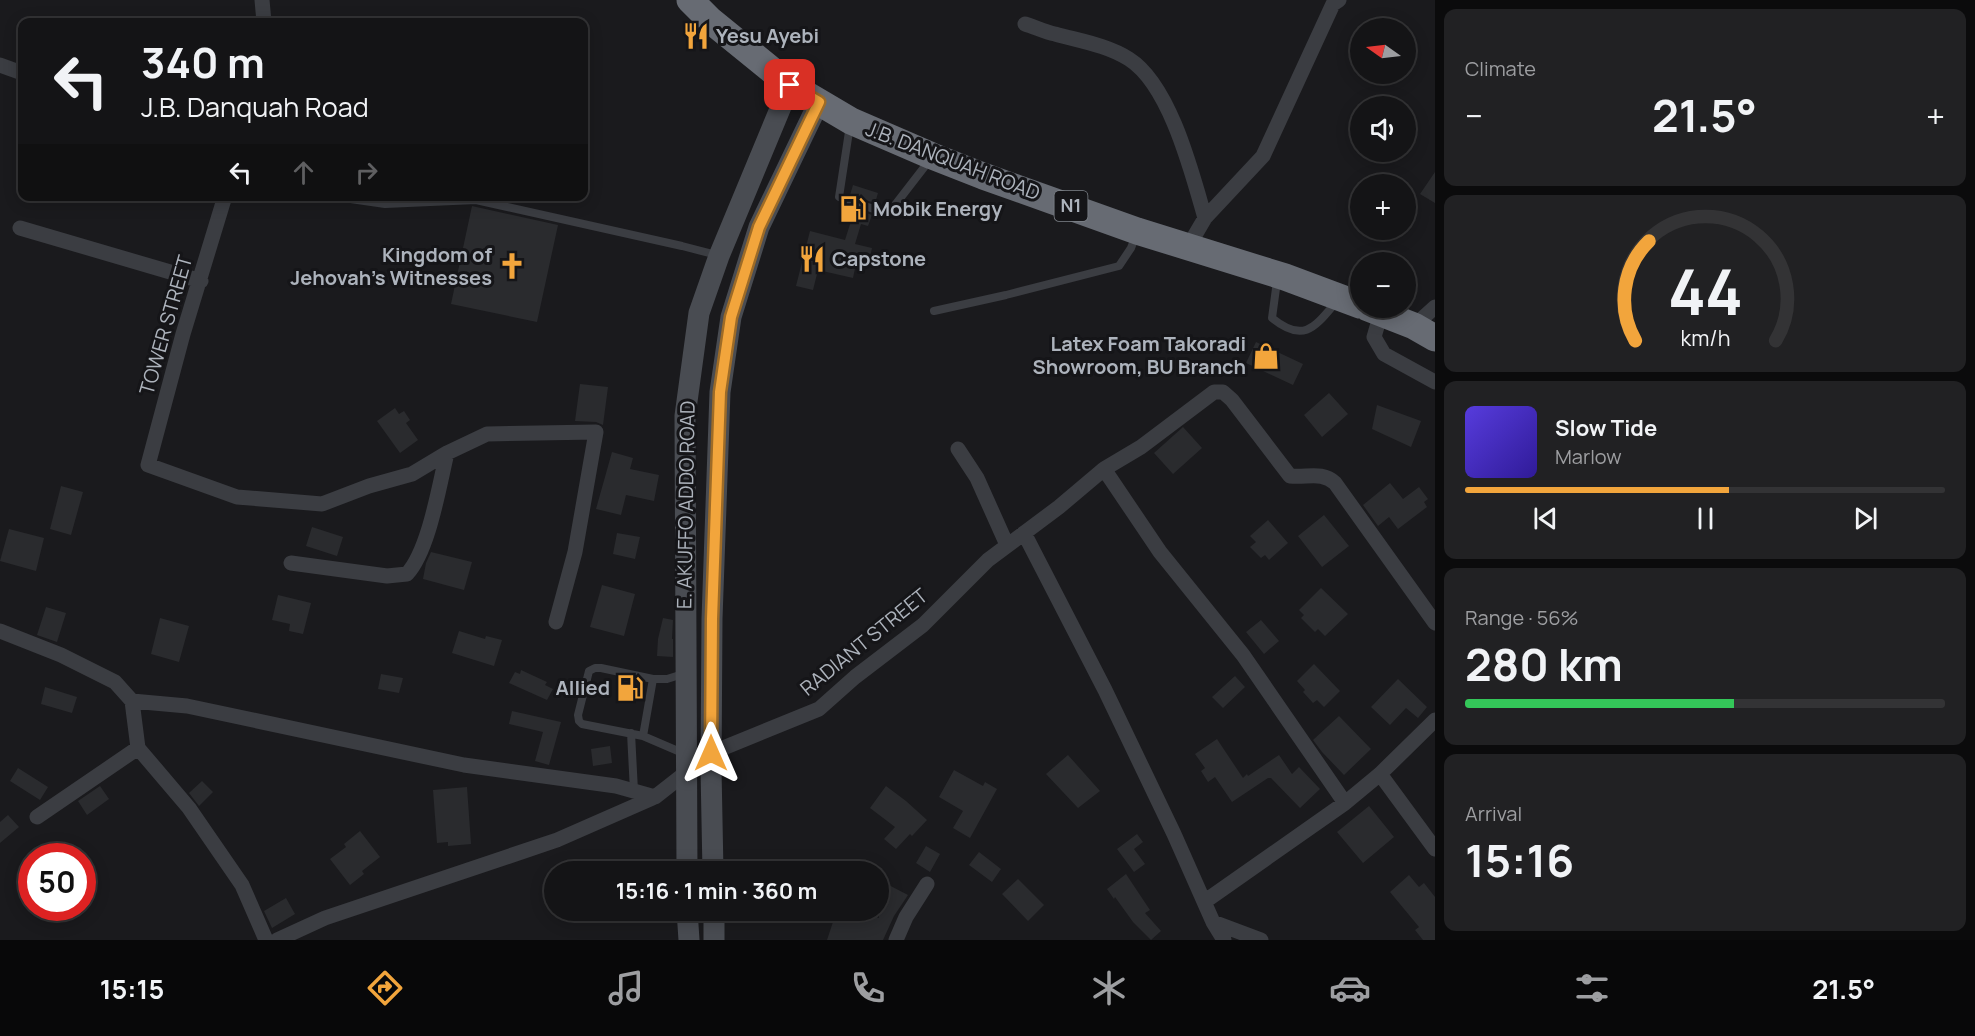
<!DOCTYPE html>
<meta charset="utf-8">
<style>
body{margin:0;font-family:Manrope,sans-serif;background:#212123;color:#f1f3f6;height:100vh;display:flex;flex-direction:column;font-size:22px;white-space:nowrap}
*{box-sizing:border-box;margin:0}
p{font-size:20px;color:#9d9ea1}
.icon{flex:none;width:33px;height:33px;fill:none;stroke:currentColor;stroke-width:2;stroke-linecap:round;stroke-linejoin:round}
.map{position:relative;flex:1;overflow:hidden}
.panel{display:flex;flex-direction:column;gap:9px;padding:9px;background:#0b0b0c;width:540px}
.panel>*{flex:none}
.top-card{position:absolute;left:18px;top:18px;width:570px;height:183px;border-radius:12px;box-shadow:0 3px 15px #0003,0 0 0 2px #333335;background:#141416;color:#f1f3f6;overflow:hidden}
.needle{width:39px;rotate:284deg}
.buttons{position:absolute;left:1350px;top:18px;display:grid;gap:12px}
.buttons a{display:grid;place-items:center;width:66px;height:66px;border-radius:50%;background:#141416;box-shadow:0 3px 15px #0003,0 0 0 2px #333335;font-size:30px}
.speed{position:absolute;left:18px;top:843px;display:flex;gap:12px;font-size:30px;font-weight:700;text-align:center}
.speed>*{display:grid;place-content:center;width:78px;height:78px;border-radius:50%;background:#141416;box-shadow:0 3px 15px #0003,0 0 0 2px #333335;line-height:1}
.speed .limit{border:9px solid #d22;background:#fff;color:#111}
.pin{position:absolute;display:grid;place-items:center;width:51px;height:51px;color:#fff;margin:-26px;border-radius:12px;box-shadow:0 3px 9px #0006}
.me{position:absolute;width:66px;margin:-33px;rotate:0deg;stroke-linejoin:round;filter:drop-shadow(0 0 4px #0008)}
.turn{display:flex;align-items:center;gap:21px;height:126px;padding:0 24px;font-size:27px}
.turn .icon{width:78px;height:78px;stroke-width:2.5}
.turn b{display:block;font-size:42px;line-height:51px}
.lanes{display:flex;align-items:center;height:57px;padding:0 24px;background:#0003;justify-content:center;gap:30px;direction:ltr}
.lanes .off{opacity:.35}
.big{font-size:45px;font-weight:700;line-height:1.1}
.panel .tile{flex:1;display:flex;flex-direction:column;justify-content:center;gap:9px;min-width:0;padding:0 21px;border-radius:12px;background:#212123}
.panel .dial{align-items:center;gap:0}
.dial svg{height:156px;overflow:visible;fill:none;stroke:#333335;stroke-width:7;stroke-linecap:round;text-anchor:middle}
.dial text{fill:#f1f3f6;stroke:none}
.song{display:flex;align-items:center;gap:18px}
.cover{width:72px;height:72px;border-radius:9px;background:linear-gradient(135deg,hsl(250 70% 55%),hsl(250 70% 35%))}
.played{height:6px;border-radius:3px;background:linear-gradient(90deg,#f2a53c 55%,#333335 55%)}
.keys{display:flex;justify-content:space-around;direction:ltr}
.heat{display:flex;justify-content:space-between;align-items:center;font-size:33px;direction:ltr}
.charge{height:9px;border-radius:4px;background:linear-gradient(90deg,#34c759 56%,#333335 0)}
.trip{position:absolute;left:544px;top:861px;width:345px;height:60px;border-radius:30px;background:#141416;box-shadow:0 3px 15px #0003,0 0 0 2px #333335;font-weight:700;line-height:60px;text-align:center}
.tabs{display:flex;height:96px;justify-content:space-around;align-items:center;background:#080809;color:#9d9ea1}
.tabs .icon{width:42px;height:42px}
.tabs .on{color:#f2a53c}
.tabs b{font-size:27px;color:#f1f3f6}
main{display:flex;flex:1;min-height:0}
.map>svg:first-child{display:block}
.building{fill:#2a2b2e}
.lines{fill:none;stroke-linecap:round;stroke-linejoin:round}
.lane{stroke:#3b3d42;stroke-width:8}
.street{stroke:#3b3d42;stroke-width:15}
.secondary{stroke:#494c52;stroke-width:21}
.highway{stroke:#676b73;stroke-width:27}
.route-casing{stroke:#9d6b27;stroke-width:15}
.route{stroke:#f2a53c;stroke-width:10}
.labels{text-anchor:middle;stroke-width:6;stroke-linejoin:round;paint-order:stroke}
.shield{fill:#151518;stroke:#7f848b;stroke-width:1.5}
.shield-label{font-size:18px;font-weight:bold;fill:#adb3bc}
.poi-label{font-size:20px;font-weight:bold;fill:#adb3bc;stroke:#151518;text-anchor:start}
.street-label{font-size:20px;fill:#adb3bc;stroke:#151518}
</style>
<main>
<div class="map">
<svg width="1435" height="940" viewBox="0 0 1435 940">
<rect width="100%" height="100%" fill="#1a1a1d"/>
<path class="building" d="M1435,172V203L1420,194Z
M853,185L878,193L875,203L850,195Z
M472,206L558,225L537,322L451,304Z
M847,206L872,215L868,226L861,224L855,244L872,248L869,262L857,259L853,278L818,270L813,290L796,286L810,231L845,240L851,221L843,219Z
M1256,342L1303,364L1293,385L1246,363Z
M580,384L608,387L603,425L596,422L575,421Z
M1329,393L1348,414L1322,437L1304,415Z
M1377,405L1421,421L1411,447L1372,429Z
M395,408L399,414L404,411L410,420L406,423L418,440L400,453L377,421Z
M1183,427L1202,448L1173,474L1154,453Z
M612,452L633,458L630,469L659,475L654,501L626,495L621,515L596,509Z
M1390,483L1403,499L1419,487L1428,499L1424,502L1427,507L1398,529L1389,517L1378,526L1363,505Z
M61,486L83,492L71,535L50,529Z
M1324,515L1349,546L1322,567L1298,536Z
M1268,520L1288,543L1269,560L1265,555L1261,558L1250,547L1256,542L1250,536Z
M312,527L343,537L337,556L306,546Z
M9,529L44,538L36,571L0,561Z
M617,533L640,537L635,559L613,554Z
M431,552L472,562L464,590L423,579L426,563Z
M602,585L635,594L624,636L590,627Z
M1321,588L1348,614L1325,636L1318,629L1315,632L1301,618L1304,615L1299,610Z
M278,595L311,603L303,634L289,631L290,624L272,620Z
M46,607L66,613L57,642L37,635Z
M160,618L189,626L179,662L151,654Z
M663,618L673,620L672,639H673V657L657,656L658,639Z
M1261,620L1279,641L1264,654L1246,632Z
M459,631L485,639L486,636L502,640L494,666L452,653Z
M1314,664L1340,691L1324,707L1317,700L1313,703L1303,692L1305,690L1297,681Z
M521,670L547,682L545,685L553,689L547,700L509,683L515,672L520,674Z
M381,674L403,678L399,693L378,689Z
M1235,676L1245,687L1223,708L1212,697Z
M1398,679L1427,707L1418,718L1406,708L1390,725L1371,707Z
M45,687L77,697L72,713L41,704Z
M512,711L561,722L549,765L535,761L543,732L509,724Z
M1339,716L1371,749L1344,775L1322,752L1313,740Z
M1217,739L1243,778L1247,774L1248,776L1279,755L1292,774L1299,767L1320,789L1300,808L1271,778H1268L1232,802L1215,777L1208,782L1201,771L1205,768L1195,754Z
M610,746L612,763L593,766L591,749Z
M1068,755L1100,791L1078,808L1046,774Z
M18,768L48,787L40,800L10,781Z
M954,770L983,786L985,782L997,789L970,838L953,828L963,811L939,797Z
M202,781L213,792L199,806L189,793Z
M100,786L109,799L87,815L78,801Z
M886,786L906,801L927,820L912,836L910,834L896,849L884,839L895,827L870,808Z
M467,787L471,844L448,846V842L437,843L433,790Z
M1369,806L1394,837L1363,863L1337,832Z
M8,815L19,827L0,843V822Z
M360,831L380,857L362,871L364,874L350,885L330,859L346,847L344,844Z
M1137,834L1143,842L1134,849L1145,864L1134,872L1117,849Z
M926,846L940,854L930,872L916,863Z
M979,852L1001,869L992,882L969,865Z
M1126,874L1150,910L1145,913L1161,931L1151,940L1133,922L1115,897L1114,899L1107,889Z
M1409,875L1419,887L1424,883L1435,897V940H1423L1415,930L1419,927L1390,892Z
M1018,879L1044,905L1028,921L1002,894Z
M879,880L908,895L894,916L883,940H827L837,910H856L879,918Z
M286,898L295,914L272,928L264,911Z"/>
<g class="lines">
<path class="lane" d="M850,125L839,197L888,214L929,161
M330,196L385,204L476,200L682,246L717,255
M1277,281L1272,318C1304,344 1315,327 1337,301
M934,311L1006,295L1119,266L1131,248L1136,235
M653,679H667L683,674
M631,733L634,791
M643,736L653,679L601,668H595L589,671L578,715L579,721L582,724L643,736L685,754"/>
<path class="street" d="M262,0L264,22
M1025,24C1035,27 1045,32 1055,34C1080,41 1107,45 1129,59C1170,85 1192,173 1205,218
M0,65L22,73
M225,196L183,334L148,465L237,497L322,504L369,486L412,474L447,453L487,434L596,432L575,552L556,622
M20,228L201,281
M1188,247L1205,218L1263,156L1333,4L1339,0
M1381,313L1374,337L1384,354L1435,382
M1414,326L1435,307
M958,449L977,478L1007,545
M1104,469L1141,447L1214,392H1223L1232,400L1290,476C1307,478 1322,471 1335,483L1435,623
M1024,533L1105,690L1174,834L1213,922L1224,940
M291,563L387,576L407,574C429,550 439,486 447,453
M0,631L61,655L115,682L132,701
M1380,774L1435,849
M37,817L138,748
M1204,902L1345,803L1380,774L1435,720
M1213,922L1261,940
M266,940L242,885L189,808L138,748L132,701L187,706L464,765L616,786L655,797
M277,940L325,918L557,840L655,797L711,753L819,709L855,677L923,625L988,560L1059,507L1104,469L1160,552L1243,655L1345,803
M896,940L906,917L927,884"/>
<path class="secondary" d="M687,872L685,416L699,313L719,256L790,85
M713,872L711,769L712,619L720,392L731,317L759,227L819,102
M687,910L689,940
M714,910V940"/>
<path class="highway" d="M690,0L710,20L790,85L851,121L932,156L983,176L1137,231L1285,277L1360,305
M1368,308L1414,326L1435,338"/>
</g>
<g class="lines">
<defs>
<path id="route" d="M711,753L712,619L720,392L731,317L759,227L819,102L790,85"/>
</defs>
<use href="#route" class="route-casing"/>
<use href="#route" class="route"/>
</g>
<defs>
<symbol id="restaurant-bare" viewBox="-9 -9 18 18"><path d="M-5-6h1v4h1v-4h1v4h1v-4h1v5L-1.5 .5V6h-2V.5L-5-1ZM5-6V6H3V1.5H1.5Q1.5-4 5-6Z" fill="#f2a53c" stroke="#151518" stroke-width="2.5" paint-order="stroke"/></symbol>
<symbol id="fuel-bare" viewBox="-9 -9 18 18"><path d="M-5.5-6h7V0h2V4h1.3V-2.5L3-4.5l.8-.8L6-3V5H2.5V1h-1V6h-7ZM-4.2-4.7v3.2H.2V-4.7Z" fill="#f2a53c" stroke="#151518" stroke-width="2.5" paint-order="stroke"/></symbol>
<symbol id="church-bare" viewBox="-9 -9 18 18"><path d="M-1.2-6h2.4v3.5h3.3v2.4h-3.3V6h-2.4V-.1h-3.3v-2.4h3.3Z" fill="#f2a53c" stroke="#151518" stroke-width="2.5" paint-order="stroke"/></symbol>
<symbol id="shop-bare" viewBox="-9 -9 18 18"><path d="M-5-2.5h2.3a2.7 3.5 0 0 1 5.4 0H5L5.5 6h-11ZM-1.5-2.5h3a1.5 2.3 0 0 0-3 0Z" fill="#f2a53c" stroke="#151518" stroke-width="2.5" paint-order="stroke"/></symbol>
</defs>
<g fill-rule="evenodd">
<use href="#restaurant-bare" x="677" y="17" width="38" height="38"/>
<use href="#fuel-bare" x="834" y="190" width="38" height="38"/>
<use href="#restaurant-bare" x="793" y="240" width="38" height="38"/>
<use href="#church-bare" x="493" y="247" width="38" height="38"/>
<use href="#shop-bare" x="1247" y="337" width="38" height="38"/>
<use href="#fuel-bare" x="611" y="669" width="38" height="38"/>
</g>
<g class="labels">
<rect class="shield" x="1054.5" y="191" width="33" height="30" rx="4.5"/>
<g class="shield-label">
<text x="1071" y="212">N1</text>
</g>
<g class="poi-label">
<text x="716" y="43">Yesu Ayebi</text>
<text x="873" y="216">Mobik Energy</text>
<text x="492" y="262" text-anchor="end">Kingdom of<tspan x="492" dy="23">Jehovah's Witnesses</tspan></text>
<text x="832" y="266">Capstone</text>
<text x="1246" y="351" text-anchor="end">Latex Foam Takoradi<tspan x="1246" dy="23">Showroom, BU Branch</tspan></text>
<text x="610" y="695" text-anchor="end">Allied</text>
</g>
<g class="street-label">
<text transform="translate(953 161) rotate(21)" y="7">J.B. DANQUAH ROAD</text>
<text transform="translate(166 325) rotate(-74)" y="7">TOWER STREET</text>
<text transform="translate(686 505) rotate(-89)" y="7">E. AKUFFO ADDO ROAD</text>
<text transform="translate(864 642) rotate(-39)" y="7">RADIANT STREET</text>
</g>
</g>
</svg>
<div class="buttons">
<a><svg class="needle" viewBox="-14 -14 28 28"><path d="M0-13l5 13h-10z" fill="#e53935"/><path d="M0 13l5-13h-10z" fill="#9d9ea1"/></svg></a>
<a><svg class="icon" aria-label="sound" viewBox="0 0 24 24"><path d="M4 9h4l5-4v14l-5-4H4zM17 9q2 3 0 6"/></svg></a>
<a>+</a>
<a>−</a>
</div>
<div class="speed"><div class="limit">50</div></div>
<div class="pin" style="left:790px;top:85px;background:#d93025"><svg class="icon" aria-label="arrive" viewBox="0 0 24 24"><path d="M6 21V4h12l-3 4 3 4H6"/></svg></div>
<svg class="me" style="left:711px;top:753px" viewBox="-20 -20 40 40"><path d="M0-17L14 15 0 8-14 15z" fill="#f2a53c" stroke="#fff" stroke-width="4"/></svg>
<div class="trip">15:16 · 1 min · 360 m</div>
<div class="top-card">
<div class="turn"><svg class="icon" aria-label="left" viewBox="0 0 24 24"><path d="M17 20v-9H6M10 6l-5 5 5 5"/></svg><div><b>340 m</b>J.B. Danquah Road</div></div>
<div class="lanes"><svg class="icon" aria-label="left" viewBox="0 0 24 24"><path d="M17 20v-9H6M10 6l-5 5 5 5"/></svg><svg class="icon off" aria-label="ahead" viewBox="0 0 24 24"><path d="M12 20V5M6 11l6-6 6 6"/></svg><svg class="icon off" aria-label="right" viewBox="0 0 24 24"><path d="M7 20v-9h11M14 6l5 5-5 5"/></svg></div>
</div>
</div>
<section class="panel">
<div class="tile"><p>Climate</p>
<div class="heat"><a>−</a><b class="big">21.5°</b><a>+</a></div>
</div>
<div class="tile dial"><svg viewBox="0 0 100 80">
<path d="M14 69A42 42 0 1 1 86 69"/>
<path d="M14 69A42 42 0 0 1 21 18" stroke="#f2a53c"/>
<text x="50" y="56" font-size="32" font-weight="700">44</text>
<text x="50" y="72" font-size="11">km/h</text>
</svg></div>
<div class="tile">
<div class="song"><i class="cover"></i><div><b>Slow Tide</b><p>Marlow</p></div></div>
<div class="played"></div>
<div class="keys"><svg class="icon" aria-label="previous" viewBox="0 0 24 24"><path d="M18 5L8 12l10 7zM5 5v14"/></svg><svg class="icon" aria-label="pause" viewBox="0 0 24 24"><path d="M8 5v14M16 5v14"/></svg><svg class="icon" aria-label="next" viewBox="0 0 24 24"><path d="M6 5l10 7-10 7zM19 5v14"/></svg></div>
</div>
<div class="tile"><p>Range · 56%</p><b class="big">280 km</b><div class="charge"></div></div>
<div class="tile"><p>Arrival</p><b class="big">15:16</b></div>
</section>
</main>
<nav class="tabs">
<b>15:15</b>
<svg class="icon on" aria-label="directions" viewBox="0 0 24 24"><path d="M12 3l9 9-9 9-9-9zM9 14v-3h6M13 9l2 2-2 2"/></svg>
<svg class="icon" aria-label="music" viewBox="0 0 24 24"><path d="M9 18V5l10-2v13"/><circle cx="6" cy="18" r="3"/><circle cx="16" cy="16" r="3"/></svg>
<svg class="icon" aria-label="phone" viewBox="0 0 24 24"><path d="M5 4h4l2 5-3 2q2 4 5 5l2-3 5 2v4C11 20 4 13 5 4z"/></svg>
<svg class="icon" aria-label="climate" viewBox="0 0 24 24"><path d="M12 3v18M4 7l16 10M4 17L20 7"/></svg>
<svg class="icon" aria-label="car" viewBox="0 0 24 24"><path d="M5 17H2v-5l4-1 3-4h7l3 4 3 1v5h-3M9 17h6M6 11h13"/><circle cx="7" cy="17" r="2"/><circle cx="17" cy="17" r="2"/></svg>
<svg class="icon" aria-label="filters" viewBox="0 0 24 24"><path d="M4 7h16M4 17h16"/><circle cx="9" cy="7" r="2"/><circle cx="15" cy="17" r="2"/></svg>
<b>21.5°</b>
</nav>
